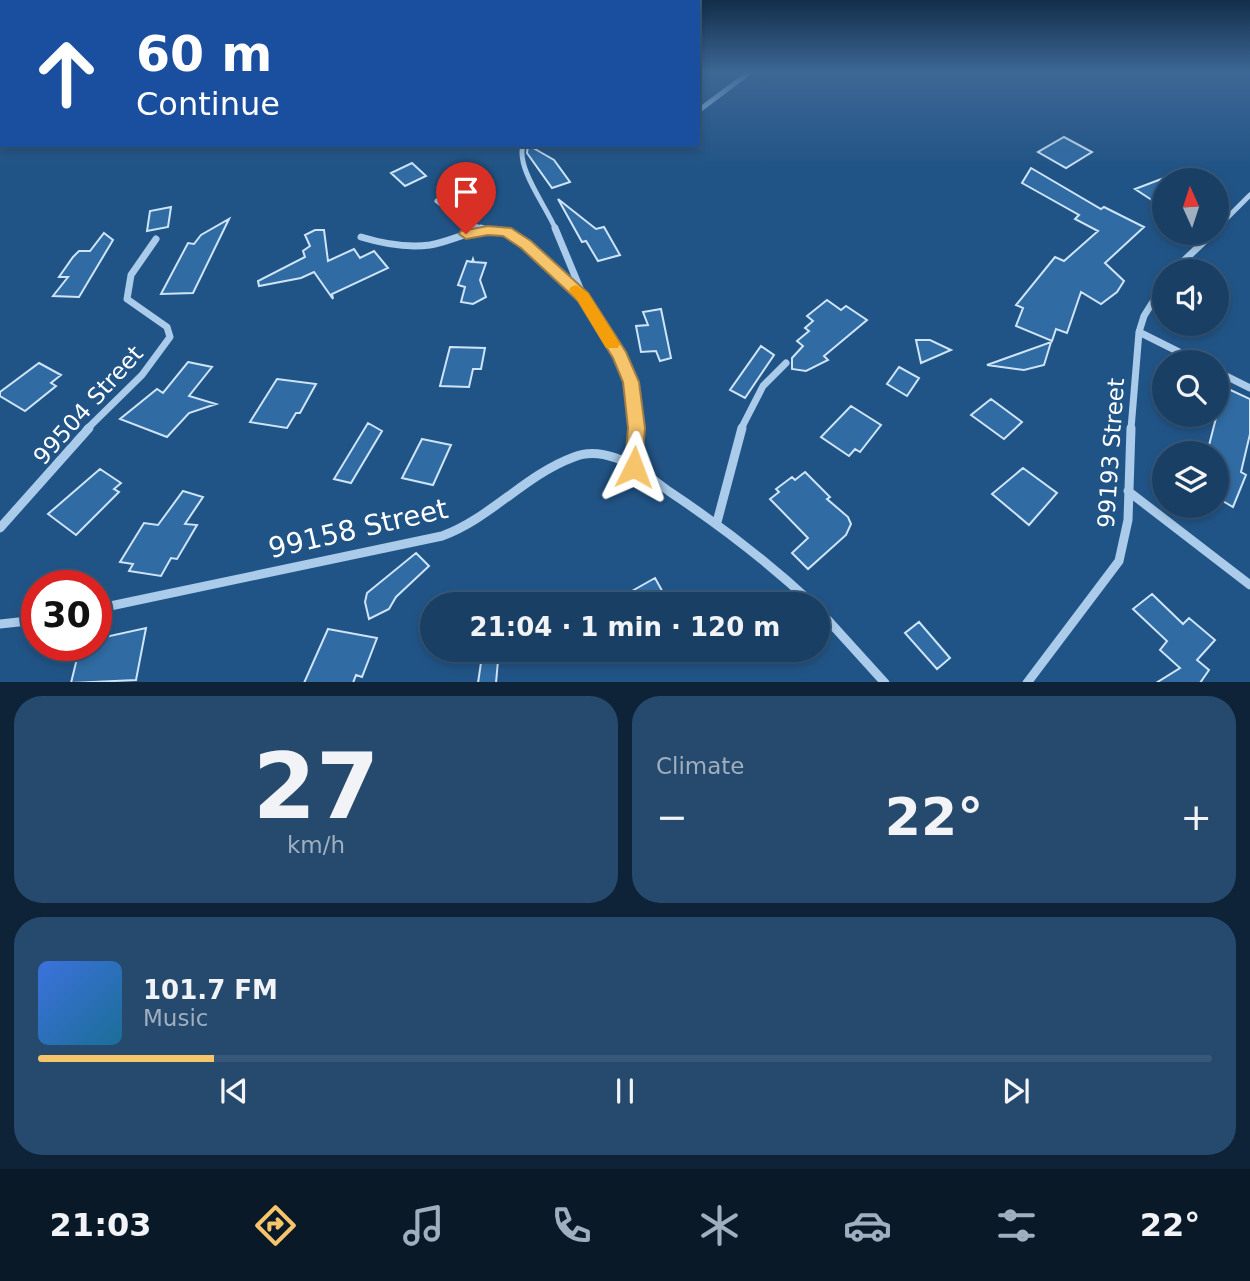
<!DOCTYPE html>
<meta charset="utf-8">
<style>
body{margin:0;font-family:"DejaVu Sans",sans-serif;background:#264a6d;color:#f1f3f6;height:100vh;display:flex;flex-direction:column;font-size:26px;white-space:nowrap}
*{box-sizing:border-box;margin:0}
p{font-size:23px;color:#9fafbf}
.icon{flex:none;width:38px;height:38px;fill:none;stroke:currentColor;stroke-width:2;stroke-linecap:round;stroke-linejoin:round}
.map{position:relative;height:682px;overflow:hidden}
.drawer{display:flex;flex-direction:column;gap:14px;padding:14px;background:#0e2337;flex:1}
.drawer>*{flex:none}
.guide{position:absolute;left:0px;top:0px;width:700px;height:147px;box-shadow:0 4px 10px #0003,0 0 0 2px #375878;background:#1a4fa0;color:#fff;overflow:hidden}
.needle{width:46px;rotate:357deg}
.controls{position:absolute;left:1152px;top:168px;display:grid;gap:14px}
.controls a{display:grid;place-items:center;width:77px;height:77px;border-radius:50%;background:#193f64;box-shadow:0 4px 10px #0003,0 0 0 2px #375878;font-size:35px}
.speed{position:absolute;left:21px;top:570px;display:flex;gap:14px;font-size:35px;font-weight:700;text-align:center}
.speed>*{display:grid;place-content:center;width:91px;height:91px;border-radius:50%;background:#193f64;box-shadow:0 4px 10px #0003,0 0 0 2px #375878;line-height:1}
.speed .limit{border:10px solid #d22;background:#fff;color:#111}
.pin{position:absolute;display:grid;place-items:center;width:60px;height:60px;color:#fff;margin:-72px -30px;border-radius:50% 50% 50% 0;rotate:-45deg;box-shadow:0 0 7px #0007}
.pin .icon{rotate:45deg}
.me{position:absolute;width:77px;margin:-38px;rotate:3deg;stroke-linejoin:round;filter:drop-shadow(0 0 5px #0008)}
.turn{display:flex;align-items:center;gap:24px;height:147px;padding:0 21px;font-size:32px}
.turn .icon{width:91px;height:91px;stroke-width:2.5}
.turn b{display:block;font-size:49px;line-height:60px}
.big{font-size:52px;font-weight:700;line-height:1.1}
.drawer .card{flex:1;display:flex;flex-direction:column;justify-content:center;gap:10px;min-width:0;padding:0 24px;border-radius:28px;background:#264a6d}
.drawer .dial{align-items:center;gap:0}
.dial b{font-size:91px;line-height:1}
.song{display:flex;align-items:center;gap:21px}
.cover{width:84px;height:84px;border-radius:10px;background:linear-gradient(135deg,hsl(220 70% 55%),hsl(200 70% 35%))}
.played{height:7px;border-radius:4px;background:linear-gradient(90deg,#f6c46b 15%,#375878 15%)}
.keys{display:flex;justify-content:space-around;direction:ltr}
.heat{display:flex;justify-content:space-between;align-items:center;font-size:38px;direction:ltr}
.drawer .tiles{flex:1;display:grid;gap:14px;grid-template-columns:1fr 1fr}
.card:last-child{grid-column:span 2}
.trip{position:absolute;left:420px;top:592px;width:410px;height:70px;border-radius:35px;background:#193f64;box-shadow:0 4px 10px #0003,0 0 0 2px #375878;font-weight:700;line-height:70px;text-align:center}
.tabs{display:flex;height:112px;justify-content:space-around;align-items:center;background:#0a1928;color:#9fafbf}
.tabs .icon{width:49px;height:49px}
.tabs .selected{color:#f6c46b}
.tabs b{font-size:32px;color:#f1f3f6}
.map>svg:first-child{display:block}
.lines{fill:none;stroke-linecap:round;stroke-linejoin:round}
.stream{stroke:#9dc7eb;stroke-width:5}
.building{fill:#306ba3;stroke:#cee4f7;stroke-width:2}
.street-far2{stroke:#aacbe9;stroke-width:5}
.street-far1{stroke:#aacbe9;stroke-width:7}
.street{stroke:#aacbe9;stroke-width:9}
.route{fill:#f6c46b;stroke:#a07f46;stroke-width:2}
.slow{fill:#f59e0b}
.labels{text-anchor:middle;stroke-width:7;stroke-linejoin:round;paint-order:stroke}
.street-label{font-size:23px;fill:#fff;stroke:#215486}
.near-street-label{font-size:28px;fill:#fff;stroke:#215486}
</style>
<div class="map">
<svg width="1250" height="683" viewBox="0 0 1250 683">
<rect width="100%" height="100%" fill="#215486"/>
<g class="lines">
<path class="stream" d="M698,111L750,72"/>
</g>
<path class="building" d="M1064,137L1092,152L1066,168L1038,152Z
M528,145L554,160L570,182L552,188L527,153Z
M412,163L426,176L405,186L391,173Z
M1031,168L1101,209L1104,207L1144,227L1105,263L1124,281L1117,292L1101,304L1081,292L1067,333L1056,329L1052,341L1016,326L1023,308L1016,305L1055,257L1064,261L1098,231L1075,219L1079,215L1022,183Z
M1164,178V208L1135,189Z
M558,199L596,229L604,227L620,255L598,261L586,241L582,242Z
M171,207L168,227L147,231L150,211Z
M229,219L193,293L161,294L188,243L194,244L201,235Z
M315,230H324L328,261L354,249L360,258L374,251L388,268L332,294L333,299L314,272L301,278L259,286L258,281L305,257L303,251L310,246L305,235Z
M104,233L113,240L79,297L53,296L68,277H59L73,257L79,251H90Z
M473,259L474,262L486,263L480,280L486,297L473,304L461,302L465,287L458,285L467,261L472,262Z
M827,300L841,310L846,306L867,320L824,356L828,360L806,371L792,369V358L803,346L797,341L809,331L805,328L813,321L807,316Z
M661,309L671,358L660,361L656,351L641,352L636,326L648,325L643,312Z
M916,340H930L951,350L921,363Z
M1051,342L1044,365L1024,370L987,365Z
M761,346L774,355L745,398L730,390Z
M450,347L485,348L481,369H473L469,387L440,386Z
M188,362L212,367L189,396L216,404L189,413L167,437L120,419L157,389L163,393Z
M39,363L61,375L51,383L56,386L25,411L0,396V392Z
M899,367L919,378L907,396L887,384Z
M277,379L316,384L300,413H296L287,428L250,422Z
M1224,387L1250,399V434L1241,472L1246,475L1233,507L1216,497V453H1207Z
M991,399L1022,422L1004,439L971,415Z
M851,406L881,425L860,452L855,449L849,456L821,437Z
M368,423L382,431L351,483L334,479Z
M422,439L451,445L433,485L402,478Z
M1023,468L1057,493L1029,525L992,494Z
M100,469L121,483L114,489L119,492L76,535L48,514Z
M805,472L830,497L827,499L848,517L851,524L846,535L808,569L792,553L808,538L770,499L779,492L776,489L792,477L795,480Z
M183,491L203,497L185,524L197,525L177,559L171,558L161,576L129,571L133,564L120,562L144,523L158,525Z
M416,553L429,566L396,597L389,609L369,619L365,602L367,593Z
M655,578L665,596L651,604H609Z
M1152,594L1183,624L1189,618L1215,640L1197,660L1209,670L1200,683H1156L1180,668L1160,650L1167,641L1133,609Z
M919,622L950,658L937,669L905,633Z
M146,628L136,680L71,683L80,646H96V639Z
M328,629L377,638L362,677L356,675L353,683H304Z
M483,649H499L496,683H478Z"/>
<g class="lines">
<path class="street-far2" d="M523,145C516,168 546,206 556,230
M437,201L468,224L487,230
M1216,229L1250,195
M487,230H495"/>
<path class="street-far1" d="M481,228L487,230
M555,228L587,305L627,369L634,396L635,429
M361,237C384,244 407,248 430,245C456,241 482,222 508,233C538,246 559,274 582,296
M1173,271L1213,233
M1139,332L1199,362
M1216,371L1250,388
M87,429L142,375L170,337L167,327L127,299L131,275L156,239
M741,429L763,386L786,363
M1131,429L1139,332L1144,316L1164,284"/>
<path class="street" d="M634,467L635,428
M1128,491L1250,585
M717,522L742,428
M0,528L89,428
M817,608L885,683
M96,609L442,536C491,518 525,475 574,457C588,451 602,453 616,458C636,465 653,480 670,492C721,526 768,562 813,604
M0,624L37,620
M1027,683L1119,561L1128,520L1131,428"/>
</g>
<linearGradient id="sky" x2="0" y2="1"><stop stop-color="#122e4a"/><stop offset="0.43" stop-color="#3d6795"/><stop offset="1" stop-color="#3d6795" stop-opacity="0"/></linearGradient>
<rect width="1250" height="168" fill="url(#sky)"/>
<path class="route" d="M488,226L511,228L531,241L588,293L626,352L639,382L645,428L641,472L634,475L628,472L625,467L628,428L623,382L613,358L578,301L521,248L503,236L488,235L466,239L459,234L461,231Z"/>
<path class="slow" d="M576,285L588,293L620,344L618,348H606L578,301L569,290L571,287Z"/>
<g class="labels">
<g class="street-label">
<text transform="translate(88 405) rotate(-48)" y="8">99504 Street</text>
<text transform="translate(1111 453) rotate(-86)" y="8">99193 Street</text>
</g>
<g class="near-street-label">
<text transform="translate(358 528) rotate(-13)" y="10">99158 Street</text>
</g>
</g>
</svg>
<div class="controls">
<a><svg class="needle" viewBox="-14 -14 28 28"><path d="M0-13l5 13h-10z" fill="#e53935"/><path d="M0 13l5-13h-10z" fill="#9fafbf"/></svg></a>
<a><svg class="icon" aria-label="sound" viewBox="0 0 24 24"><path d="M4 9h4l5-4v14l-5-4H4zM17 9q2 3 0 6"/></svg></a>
<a><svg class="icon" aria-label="search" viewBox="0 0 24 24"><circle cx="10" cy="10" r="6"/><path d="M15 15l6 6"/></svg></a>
<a><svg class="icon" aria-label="layers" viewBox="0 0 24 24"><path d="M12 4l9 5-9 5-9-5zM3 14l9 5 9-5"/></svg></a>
</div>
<div class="speed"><div class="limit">30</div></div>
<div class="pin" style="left:466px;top:234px;background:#d93025"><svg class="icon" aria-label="arrive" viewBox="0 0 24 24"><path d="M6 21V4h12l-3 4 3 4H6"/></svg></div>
<svg class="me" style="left:634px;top:467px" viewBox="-20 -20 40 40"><path d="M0-17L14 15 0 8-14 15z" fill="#f6c46b" stroke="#fff" stroke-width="4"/></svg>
<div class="trip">21:04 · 1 min · 120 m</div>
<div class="guide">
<div class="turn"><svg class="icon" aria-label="ahead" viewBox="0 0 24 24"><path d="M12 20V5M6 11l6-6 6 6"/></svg><div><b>60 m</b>Continue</div></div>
</div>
</div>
<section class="drawer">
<div class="tiles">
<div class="card dial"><b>27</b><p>km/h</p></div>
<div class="card"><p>Climate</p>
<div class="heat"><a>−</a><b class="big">22°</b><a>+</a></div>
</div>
<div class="card">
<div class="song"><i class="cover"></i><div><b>101.7 FM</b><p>Music</p></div></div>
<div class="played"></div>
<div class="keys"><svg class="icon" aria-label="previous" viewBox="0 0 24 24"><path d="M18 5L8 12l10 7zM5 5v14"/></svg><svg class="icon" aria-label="pause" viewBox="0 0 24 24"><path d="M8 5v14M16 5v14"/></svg><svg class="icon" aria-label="next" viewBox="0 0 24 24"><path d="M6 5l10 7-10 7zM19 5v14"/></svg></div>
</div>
</div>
</section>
<nav class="tabs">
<b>21:03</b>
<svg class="icon selected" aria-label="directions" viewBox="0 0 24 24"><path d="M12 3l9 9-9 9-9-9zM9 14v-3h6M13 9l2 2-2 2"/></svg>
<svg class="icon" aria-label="music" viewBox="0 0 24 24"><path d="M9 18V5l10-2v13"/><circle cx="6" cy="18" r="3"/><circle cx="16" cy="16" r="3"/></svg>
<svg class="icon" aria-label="phone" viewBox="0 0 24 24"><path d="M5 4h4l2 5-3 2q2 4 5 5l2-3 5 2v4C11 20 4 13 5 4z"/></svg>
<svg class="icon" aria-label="climate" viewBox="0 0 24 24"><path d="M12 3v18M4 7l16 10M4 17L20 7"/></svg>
<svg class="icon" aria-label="car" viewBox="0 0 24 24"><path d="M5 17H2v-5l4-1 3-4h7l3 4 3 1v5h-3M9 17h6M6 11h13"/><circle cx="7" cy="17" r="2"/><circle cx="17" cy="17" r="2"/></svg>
<svg class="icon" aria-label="filters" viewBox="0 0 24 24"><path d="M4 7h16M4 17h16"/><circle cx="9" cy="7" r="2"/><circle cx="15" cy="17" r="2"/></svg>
<b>22°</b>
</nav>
